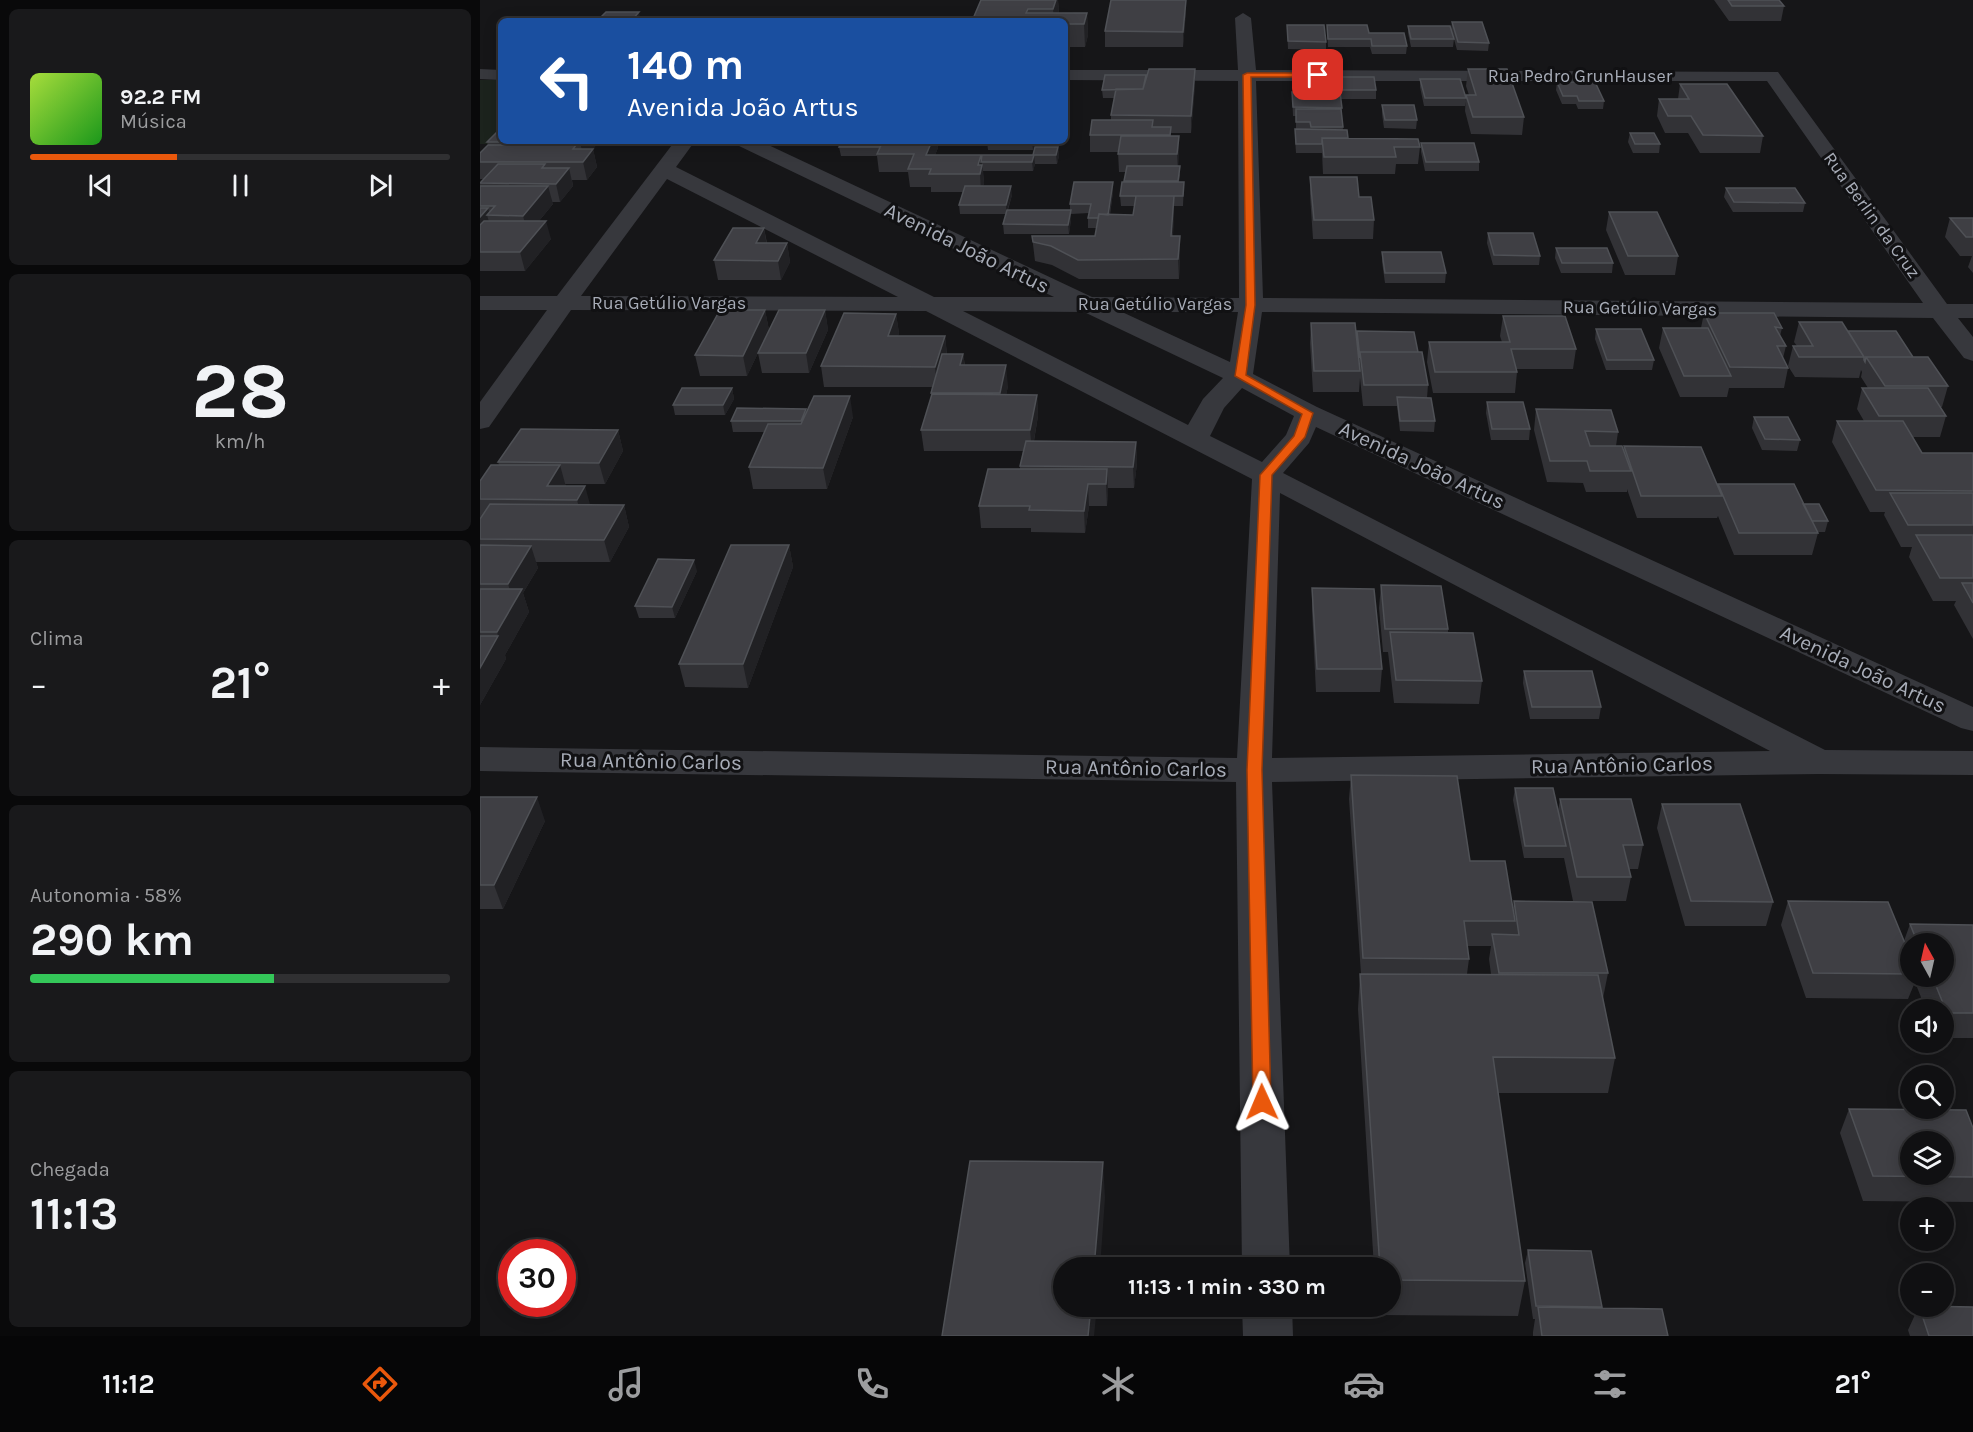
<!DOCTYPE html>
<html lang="pt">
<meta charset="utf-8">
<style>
body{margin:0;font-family:Karla,sans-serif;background:#19191b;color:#f1f3f6;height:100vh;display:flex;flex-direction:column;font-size:22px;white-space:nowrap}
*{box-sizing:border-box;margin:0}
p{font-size:20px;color:#9c9d9f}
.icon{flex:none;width:33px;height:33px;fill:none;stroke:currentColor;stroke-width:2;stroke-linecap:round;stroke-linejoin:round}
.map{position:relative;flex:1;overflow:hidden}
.drawer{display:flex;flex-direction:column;gap:9px;padding:9px;background:#09090a;width:480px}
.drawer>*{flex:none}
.guide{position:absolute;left:18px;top:18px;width:570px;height:126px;border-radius:9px;box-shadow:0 3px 15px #0003,0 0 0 2px #303032;background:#1a4fa0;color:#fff;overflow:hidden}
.needle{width:39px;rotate:352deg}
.buttons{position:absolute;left:1420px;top:933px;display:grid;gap:12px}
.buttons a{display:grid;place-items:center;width:54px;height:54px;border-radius:50%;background:#101012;box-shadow:0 3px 15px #0003,0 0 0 2px #303032;font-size:30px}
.speed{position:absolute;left:18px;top:1239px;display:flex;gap:12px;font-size:30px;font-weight:700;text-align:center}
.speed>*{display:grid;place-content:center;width:78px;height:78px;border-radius:50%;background:#101012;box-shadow:0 3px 15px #0003,0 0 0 2px #303032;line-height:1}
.speed .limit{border:9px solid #d22;background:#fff;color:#111}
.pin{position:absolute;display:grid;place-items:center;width:51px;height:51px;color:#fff;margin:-26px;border-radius:12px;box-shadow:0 3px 9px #0006}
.me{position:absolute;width:66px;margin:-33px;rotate:359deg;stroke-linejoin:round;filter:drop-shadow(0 0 4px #0008)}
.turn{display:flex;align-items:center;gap:21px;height:126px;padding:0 30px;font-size:27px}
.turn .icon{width:78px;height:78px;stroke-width:2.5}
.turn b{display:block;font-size:42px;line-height:51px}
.big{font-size:45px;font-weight:700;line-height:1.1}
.drawer .widget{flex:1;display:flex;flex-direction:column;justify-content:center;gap:9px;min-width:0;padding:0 21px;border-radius:9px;background:#19191b}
.drawer .dial{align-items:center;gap:0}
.dial b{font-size:78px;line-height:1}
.song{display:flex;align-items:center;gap:18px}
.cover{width:72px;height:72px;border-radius:9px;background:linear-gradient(135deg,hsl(80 70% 55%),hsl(120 70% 35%))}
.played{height:6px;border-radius:3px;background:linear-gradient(90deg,#ea580c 35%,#303032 35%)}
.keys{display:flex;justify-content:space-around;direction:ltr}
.heat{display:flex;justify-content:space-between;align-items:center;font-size:33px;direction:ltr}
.charge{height:9px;border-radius:4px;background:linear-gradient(90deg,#34c759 58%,#303032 0)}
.trip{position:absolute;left:573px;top:1257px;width:348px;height:60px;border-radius:30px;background:#101012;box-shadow:0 3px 15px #0003,0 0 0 2px #303032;font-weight:700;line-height:60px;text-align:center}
.dock{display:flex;height:96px;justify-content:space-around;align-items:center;background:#060607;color:#9c9d9f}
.dock .icon{width:42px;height:42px}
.dock .selected{color:#ea580c}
.dock b{font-size:27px;color:#f1f3f6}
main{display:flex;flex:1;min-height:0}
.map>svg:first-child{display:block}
.green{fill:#1c231d}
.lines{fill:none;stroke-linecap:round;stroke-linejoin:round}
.minor{fill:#37383d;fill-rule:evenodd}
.wall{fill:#323236;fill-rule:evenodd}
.shaded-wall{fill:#212124}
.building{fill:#3f3f44;stroke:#4f5156;stroke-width:1.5;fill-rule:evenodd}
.route{fill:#ea580c;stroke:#983908;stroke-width:1.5}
.labels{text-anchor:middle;stroke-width:6;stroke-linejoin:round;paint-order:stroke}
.far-street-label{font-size:18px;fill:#a8adb8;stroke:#111113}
.street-label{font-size:21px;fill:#a8adb8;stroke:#111113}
</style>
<main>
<section class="drawer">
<div class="widget">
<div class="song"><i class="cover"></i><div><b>92.2 FM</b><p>Música</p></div></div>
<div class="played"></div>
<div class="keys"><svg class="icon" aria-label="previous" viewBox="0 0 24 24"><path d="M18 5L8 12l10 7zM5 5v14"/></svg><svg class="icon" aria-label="pause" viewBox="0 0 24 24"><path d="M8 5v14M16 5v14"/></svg><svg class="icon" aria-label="next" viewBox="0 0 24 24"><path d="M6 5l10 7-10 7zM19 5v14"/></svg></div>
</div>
<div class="widget dial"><b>28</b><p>km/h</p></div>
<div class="widget"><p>Clima</p>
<div class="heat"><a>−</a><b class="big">21°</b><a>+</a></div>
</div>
<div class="widget"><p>Autonomia · 58%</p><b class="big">290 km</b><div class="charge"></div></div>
<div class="widget"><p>Chegada</p><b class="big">11:13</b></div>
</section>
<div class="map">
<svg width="1493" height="1336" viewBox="0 0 1493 1336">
<rect width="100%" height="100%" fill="#161618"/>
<path class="green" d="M0,80H21V141L28,144H0Z"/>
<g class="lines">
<path class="minor" d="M763,13L771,18L776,70L1298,72L1467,304H1493V318H1478L1493,337V361L1484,358L1453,318L782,312L773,374L837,407L1493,707V731L1481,728L836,427L829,443L803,473L1345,750L1493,751V775L1339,774L792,782L810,1268H762L756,782L0,771V747L757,758L772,479L446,311L91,310L9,427L0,429V402L67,310H0V296H77L195,141H215L196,167L454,297H574L257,145L254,141H280L612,297L759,298L758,81L585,80V70H758L755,18ZM776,81H1287L1443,303L783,298ZM187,179L418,297L101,296ZM483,311L604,312L743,378L723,399L708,425ZM642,312H758L750,362ZM762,388L814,416L806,435L782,462L730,436L744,408ZM800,493L1290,751L792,758Z
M0,69L21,70V80L0,79Z
M762,1306H812L813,1336H763Z"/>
</g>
<path class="wall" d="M501,0H578L579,13H607L608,35L605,47H585V21H492Z
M706,0V11L703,47H625V31Z
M1234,0H1299L1304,6L1301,21H1249Z
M972,22L1009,43L1008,51L977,50L974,39L973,47H931L928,33V26L971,29Z
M807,25L846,42V50L808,49Z
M847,25L889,33L927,46L926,54H892L890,47H848Z
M988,69L1044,117L1042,135L991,134L985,111L986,95H989L986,86Z
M850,77L896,90V99H861L863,130L868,138L940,147L938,164H916L915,174H843L842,153H816L815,138V129H816V116H813L812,92H851Z
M940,79L986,98L985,106H944L940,87Z
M1077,82L1124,101L1123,109H1098L1096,104H1082L1076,90Z
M1200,84L1283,136L1280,153H1220L1208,133H1185L1177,116L1179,99H1198Z
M715,85L711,133H691V136H699L698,166L700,175L699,182H704L703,206H694L693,236L700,255L699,279H599L572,265L555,261L552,236H615L617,228H608V218L609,213L591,214V220L589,234H524L523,224L526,214H480L479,205L483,192H451V187H430L428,172H399L397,156H361L359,147L361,143H324V141H457L458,148L455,155H501V159L553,155L578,147L579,156L577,164H555L553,171H503L504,183L503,186L532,195L528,210H590V204L633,182V192L630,215H653L655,206H641L640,196L644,182L646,172H639L638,152H610V135L631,120V115L634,98H623L622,90Z
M902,105L937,120L936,129L904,128L902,114Z
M1150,133L1180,144L1179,153H1153L1148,142Z
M117,141V144L113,149L117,167L107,180H92L93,186L80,202H72L73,204L59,221L71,239L45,271H0V183L3,179H0V153L8,145L7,142Z
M507,141H555L553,150H508Z
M941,143L999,162V171H945L941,152Z
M830,177L879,197L894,220L893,239H833L830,195Z
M1246,188L1325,203L1323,212H1253L1244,197Z
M1129,212L1198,256L1195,275H1145L1126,230Z
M1470,218H1493V273L1488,267L1492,256H1480L1465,237Z
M284,228L287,243H307L310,262L301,280H238L234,260Z
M1008,233L1060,256L1059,265H1013L1007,243Z
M1076,248L1133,263L1132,273H1081L1075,258Z
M902,252L966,273L965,283H905L902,262Z
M285,310L289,330L267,376H220L215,355Z
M345,310L348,330L329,373H282L278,353Z
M1224,313L1302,328L1300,336L1306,346L1303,358L1308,368L1304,388H1249L1247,397H1200L1179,348L1183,328H1221Z
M416,314L419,333L418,336H465L467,354H483L485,365L528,386L526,395H557L558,416L554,441L656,442L657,463L654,488H628L627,506H609L605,533L551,532V528H501L499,506L540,469V466L543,451H444L441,430L451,397V393L452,387H344L341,366Z
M1023,316L1096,349L1093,369H1036L1037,372L1035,393H953L947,362L949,342H1022L1020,336Z
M1319,322L1368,331L1433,357L1468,386L1462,407H1460L1466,416L1460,437H1433L1442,453H1493V639L1474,605L1476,601H1453L1429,557L1432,547H1421L1404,515L1405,512H1390L1352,442L1357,421H1384L1377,409L1382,388H1388L1381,377L1382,372L1381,370L1379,378L1315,377L1308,366L1313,346H1317L1314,342Z
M831,323L938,352L948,385L947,398L955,421L954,432L920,431L917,406H883L880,378L879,392H833L830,343Z
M1116,329L1174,360L1172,370H1126L1115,339Z
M252,388L254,399L245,415H195L193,405Z
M1007,402L1050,429L1049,440H1011L1006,413Z
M326,409V413L373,417L347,489H273L269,467L284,432H253L251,421Z
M1056,409L1138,432L1136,446L1143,450L1144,446L1238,486V484L1323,504L1348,521L1345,532H1337L1338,533L1332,555H1254L1238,516L1237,518H1157L1147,489V492H1106L1103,483L1067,482L1054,430Z
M1274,417L1320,440L1317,451L1282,450L1272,428Z
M138,430L143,451L125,484H85L86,486L110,505H144L149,527L130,562H56L58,568L43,593L49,612L25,655L26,659L0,705V481L19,465L18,462Z
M309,545L313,567L268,688L205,687L199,664Z
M217,571L195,618H159L155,606Z
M901,585L968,629V632L1002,681L999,704L914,703L908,652H903L899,608Z
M832,588L902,669L900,692H836L832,611Z
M1044,671L1121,707L1119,719H1050L1043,683Z
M871,775L990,861L1033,907L1034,901L1128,973L1123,998L1135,1058L1128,1093H1018L1045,1281L1038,1316L897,1315V1306H910V1268H894L878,1009L880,974H881L869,799ZM987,946H1011L1009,959L1011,974H987L989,959Z
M1035,788L1078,811L1080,799L1163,845L1158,869H1149L1151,877L1146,901H1093L1084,858H1044L1033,800Z
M0,797L65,821L23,909H0Z
M1182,804L1293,902L1286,926H1205L1177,828Z
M1308,901L1424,941L1430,924L1493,925V1038H1464V1010H1446L1435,982L1428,999L1326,998L1301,925ZM1431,944H1464V976H1431Z
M1369,1109L1493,1128V1202L1383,1201L1360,1133Z
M1048,1250L1122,1307L1121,1308L1188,1336H1053V1332L1055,1319H1053L1045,1263Z
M1439,1306L1493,1336H1430L1428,1330Z"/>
<path class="shaded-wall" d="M576,0H578L579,14L574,21L573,9Z
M706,0V11L703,47V32Z
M159,12L161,21H151Z
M607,13L608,35L605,47L604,24Z
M715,69V85L711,133V116Z
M699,136V154L698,172L697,154Z
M101,141H117V144L104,160L100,142Z
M452,141H457L458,148L449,169L446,155Z
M552,141H555L553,150Z
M578,147L579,156L577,164L576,155Z
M113,149L117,167L107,180L103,162Z
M501,155L504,183L501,192L500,174L498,165Z
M554,155L555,164L553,171L552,162Z
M89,168L93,186L80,202L76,184Z
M633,182V192L627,228V218Z
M68,186L73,204L48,234L43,216Z
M531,186L532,195L526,214V205Z
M694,196V215L691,255V236Z
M8,208L10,215H7L11,229L0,241V217Z
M591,210V220L589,234L588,225Z
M66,221L71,239L45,271L40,252Z
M284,228L287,247L279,262L276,243Z
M700,236V255L699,279L698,259Z
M307,243L310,262L301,280L298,261Z
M285,310L289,330L267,376L263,356Z
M345,310L348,330L329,373L326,353Z
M416,314L419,333L411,356L408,336Z
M465,336L467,356L457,388L455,367Z
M483,354L486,375L480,365Z
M526,365L528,386L522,414L520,393Z
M252,388L254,399L245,415L243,405Z
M557,395L558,416L552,451L550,430Z
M370,396L373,417L347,489L343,468Z
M326,409L328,419L323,432L321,421Z
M138,430L143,451L125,484L119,463Z
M656,442L657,463L654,488L653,467Z
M80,465L86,487L67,486Z
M627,469L628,491L627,506L626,484Z
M608,484L609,506L605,533L604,511Z
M105,486L111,508L103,522L97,500Z
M144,505L149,527L130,562L124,540Z
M309,545L313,567L268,688L263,664Z
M51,546L58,568L43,593L49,612L25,655L26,659L0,705V668L18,636L17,632L34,603L28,584Z
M214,560L217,571L195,618L192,607Z
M57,797L65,821L23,909L14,885Z
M623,1162L625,1198L620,1268H614Z
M611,1306H617L614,1336H608Z"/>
<path class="building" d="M501,0H576L573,9H548L546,13H607L604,24H585V21H492Z
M631,0H706L703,32L625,31Z
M1248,0H1299L1304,6H1252Z
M126,12H159L151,21H117Z
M972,22H1002L1009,43L978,42Z
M807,25H844L846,42L808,41Z
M847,25H887L889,33H924L927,46H892L891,39H848Z
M928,26H970L974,39H931Z
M669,69H715L711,116L631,115L636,89H663Z
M988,69H1027L1044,117H993L986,95H996Z
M625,75H666L663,89L622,90Z
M850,77H894L896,90H852Z
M940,79H980L986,98H945Z
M1077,82H1115L1124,101H1099L1097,96H1083Z
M1200,84H1247L1283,136L1223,135L1211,116H1188L1179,99H1209Z
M812,92H860L862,108L813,107Z
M902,105H934L937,120H905Z
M816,109H861L863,127H831L830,122H816Z
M612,120H673L672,127H691L690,135H610Z
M21,128V141H101L100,142H7Z
M815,129L867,130L868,138H842V144H816Z
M1150,133H1174L1180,144H1155Z
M641,136H699L697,154H638Z
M842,138L938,139L940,147H914L916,157H844Z
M362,141H403L400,147H359Z
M403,141H452L446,155H501L498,165H502L500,174H449L451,169H428L434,154H397Z
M941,143H994L999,162H946Z
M8,145H96L93,149H113L103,162H0V153Z
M555,147H578L576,155H553Z
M502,155H554L552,162H501Z
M18,164H65L62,168H89L76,184L0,183Z
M647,166H700L698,181H644Z
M830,177H877L879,197H891L894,220H834Z
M594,182H633L628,215L619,214L618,218H608L611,204H590Z
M642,182H704L703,196H640Z
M0,186H68L43,216L7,215L15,206H0Z
M485,186H531L526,205H479Z
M1246,188H1315L1325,203L1254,202Z
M656,196H694L691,236H700L698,259L598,260L571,246L553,242L552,236H615L619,214L653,215Z
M0,208H8L0,217Z
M527,210H591L588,225L523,224Z
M1129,212H1177L1198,256H1148Z
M1470,218H1493V237H1486Z
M4,221H66L40,252H0V225Z
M253,228H284L276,243H307L298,261L234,260Z
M1008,233H1053L1060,256L1014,255Z
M1076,248H1127L1133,263H1082Z
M902,252H961L966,273H905Z
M240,310H285L263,356L215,355Z
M299,310H345L326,353H278Z
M364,313L416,314L408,336H465L455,367L341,366Z
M1224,313H1294L1302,328L1295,327L1306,346H1297L1308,368L1250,367Z
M1023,316H1085L1096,349H1031L1037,372H955L949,342H1030Z
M1319,322H1362L1384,357H1319L1313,346H1333Z
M831,323H875L880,371H834Z
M1183,328H1228L1251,376H1204Z
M1116,329H1161L1174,360H1127Z
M877,331L934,332L938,352H880V358Z
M1368,331H1416L1433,357H1386L1385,362L1384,360V357Z
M880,352H942L948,385H884Z
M462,354H483L480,365H526L520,393H451Z
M1386,357H1448L1468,386H1405Z
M202,388H252L243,405H193Z
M1382,388H1448L1466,416H1399Z
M452,394L557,395L550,430H441Z
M334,396H370L343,468L269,467L288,424H321Z
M917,397L951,398L955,421H920Z
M1007,402H1043L1050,429H1012Z
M257,408L326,409L321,421H251Z
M1056,409L1131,410L1138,432L1105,431L1110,446H1142L1151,471H1110L1107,461H1070Z
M1274,417H1308L1320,440L1285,439Z
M1357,421H1423L1442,453H1493V491L1396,490Z
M41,429L138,430L119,463L18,462Z
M546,441L656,442L653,467L540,466Z
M1144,446L1221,447L1242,496H1161Z
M11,465H80L67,486H105L97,500L0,499V481Z
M508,469H627L626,484H608L604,511L549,510L550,506H499Z
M1238,484H1314L1338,533H1259Z
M1410,493H1493V525H1428Z
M10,504L144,505L124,540L0,539V519Z
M1323,504H1339L1348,521H1332Z
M1436,535H1493V578H1460Z
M0,545L51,546L28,584H0Z
M251,545H309L263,664H199Z
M178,559L214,560L192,607L155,606Z
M1482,583H1493V603Z
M901,585L961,586L968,629H905Z
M832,588L894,589L902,669H837Z
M0,589H42L17,632H0Z
M910,632L993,633L1002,681L916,680Z
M0,636H18L0,668Z
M1044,671H1112L1121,707H1052Z
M871,775L977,776L990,861H1025L1035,921H984L989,959L883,958Z
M1035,788H1073L1086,846H1045Z
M0,797H57L14,885H0Z
M1080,799H1151L1163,845H1143L1151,877H1097Z
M1182,804H1260L1293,902L1211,901Z
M1034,901L1112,902L1128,973H1019L1012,934L1039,935Z
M1308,901L1408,902L1431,958V974L1333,973Z
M1430,924L1493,925V1013H1467L1452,976H1464V944H1438Z
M880,974L1118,975L1135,1058L1013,1057L1045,1281L910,1280V1268H900Z
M1369,1109L1486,1110L1493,1128V1177L1393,1176ZM1431,1142H1464V1174H1431Z
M490,1161L623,1162L614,1268H584V1306H611L608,1336H462Z
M1048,1250L1111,1251L1122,1307L1056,1306Z
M1439,1306L1493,1307V1336H1449Z
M1058,1307L1182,1309L1188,1336H1062Z"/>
<path class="route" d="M767,73H838L842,75L838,77H771L775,305L766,375L833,413L825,437L792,475L782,770L791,1102L789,1107L782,1109L776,1107L773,1102L767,770L780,475L814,436L822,414L755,376L766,305L763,75Z"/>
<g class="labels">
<g class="far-street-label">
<text x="1100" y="82">Rua Pedro GrunHauser</text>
<text transform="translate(1392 215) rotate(54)" y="6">Rua Berlin da Cruz</text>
<text x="189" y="309">Rua Getúlio Vargas</text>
<text x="675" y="310">Rua Getúlio Vargas</text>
<text transform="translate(1160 308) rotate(1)" y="6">Rua Getúlio Vargas</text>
</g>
<g class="street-label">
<text transform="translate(487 248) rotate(26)" y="7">Avenida João Artus</text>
<text transform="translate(942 465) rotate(25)" y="7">Avenida João Artus</text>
<text transform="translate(1383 669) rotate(25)" y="7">Avenida João Artus</text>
<text transform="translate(171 761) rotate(1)" y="7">Rua Antônio Carlos</text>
<text transform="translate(1142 765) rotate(-1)" y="7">Rua Antônio Carlos</text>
<text transform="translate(656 768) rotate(1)" y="7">Rua Antônio Carlos</text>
</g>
</g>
</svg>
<div class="buttons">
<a><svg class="needle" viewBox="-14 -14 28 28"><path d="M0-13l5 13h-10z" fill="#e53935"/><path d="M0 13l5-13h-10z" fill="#9c9d9f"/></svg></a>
<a><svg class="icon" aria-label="sound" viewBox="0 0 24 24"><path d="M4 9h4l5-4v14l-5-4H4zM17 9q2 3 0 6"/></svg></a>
<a><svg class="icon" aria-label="search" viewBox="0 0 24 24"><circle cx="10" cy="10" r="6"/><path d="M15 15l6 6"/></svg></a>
<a><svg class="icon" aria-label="layers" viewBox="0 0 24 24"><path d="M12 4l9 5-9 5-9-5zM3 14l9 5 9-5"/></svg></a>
<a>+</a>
<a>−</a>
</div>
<div class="speed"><div class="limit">30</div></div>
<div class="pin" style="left:838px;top:75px;background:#d93025"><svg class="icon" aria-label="arrive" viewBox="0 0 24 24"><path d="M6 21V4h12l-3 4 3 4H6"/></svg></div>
<svg class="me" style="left:782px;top:1102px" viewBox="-20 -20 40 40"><path d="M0-17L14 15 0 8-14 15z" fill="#ea580c" stroke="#fff" stroke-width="4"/></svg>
<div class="trip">11:13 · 1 min · 330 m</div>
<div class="guide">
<div class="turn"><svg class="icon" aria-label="left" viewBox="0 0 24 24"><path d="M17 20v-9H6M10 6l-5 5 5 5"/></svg><div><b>140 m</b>Avenida João Artus</div></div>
</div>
</div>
</main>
<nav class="dock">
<b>11:12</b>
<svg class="icon selected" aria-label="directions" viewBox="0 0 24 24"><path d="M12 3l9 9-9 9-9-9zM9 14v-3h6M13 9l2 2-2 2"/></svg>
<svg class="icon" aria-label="music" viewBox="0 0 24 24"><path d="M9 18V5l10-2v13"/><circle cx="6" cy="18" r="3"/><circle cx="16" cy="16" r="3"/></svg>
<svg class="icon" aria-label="phone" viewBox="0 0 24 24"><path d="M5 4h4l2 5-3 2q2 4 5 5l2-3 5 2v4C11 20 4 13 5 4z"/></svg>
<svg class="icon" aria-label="climate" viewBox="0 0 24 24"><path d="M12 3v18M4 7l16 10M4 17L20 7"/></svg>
<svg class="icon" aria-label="car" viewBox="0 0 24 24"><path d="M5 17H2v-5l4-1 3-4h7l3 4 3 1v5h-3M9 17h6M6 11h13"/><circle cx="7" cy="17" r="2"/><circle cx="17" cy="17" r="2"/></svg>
<svg class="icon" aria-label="filters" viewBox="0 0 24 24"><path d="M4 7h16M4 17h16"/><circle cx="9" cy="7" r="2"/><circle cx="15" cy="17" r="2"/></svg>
<b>21°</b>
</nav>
